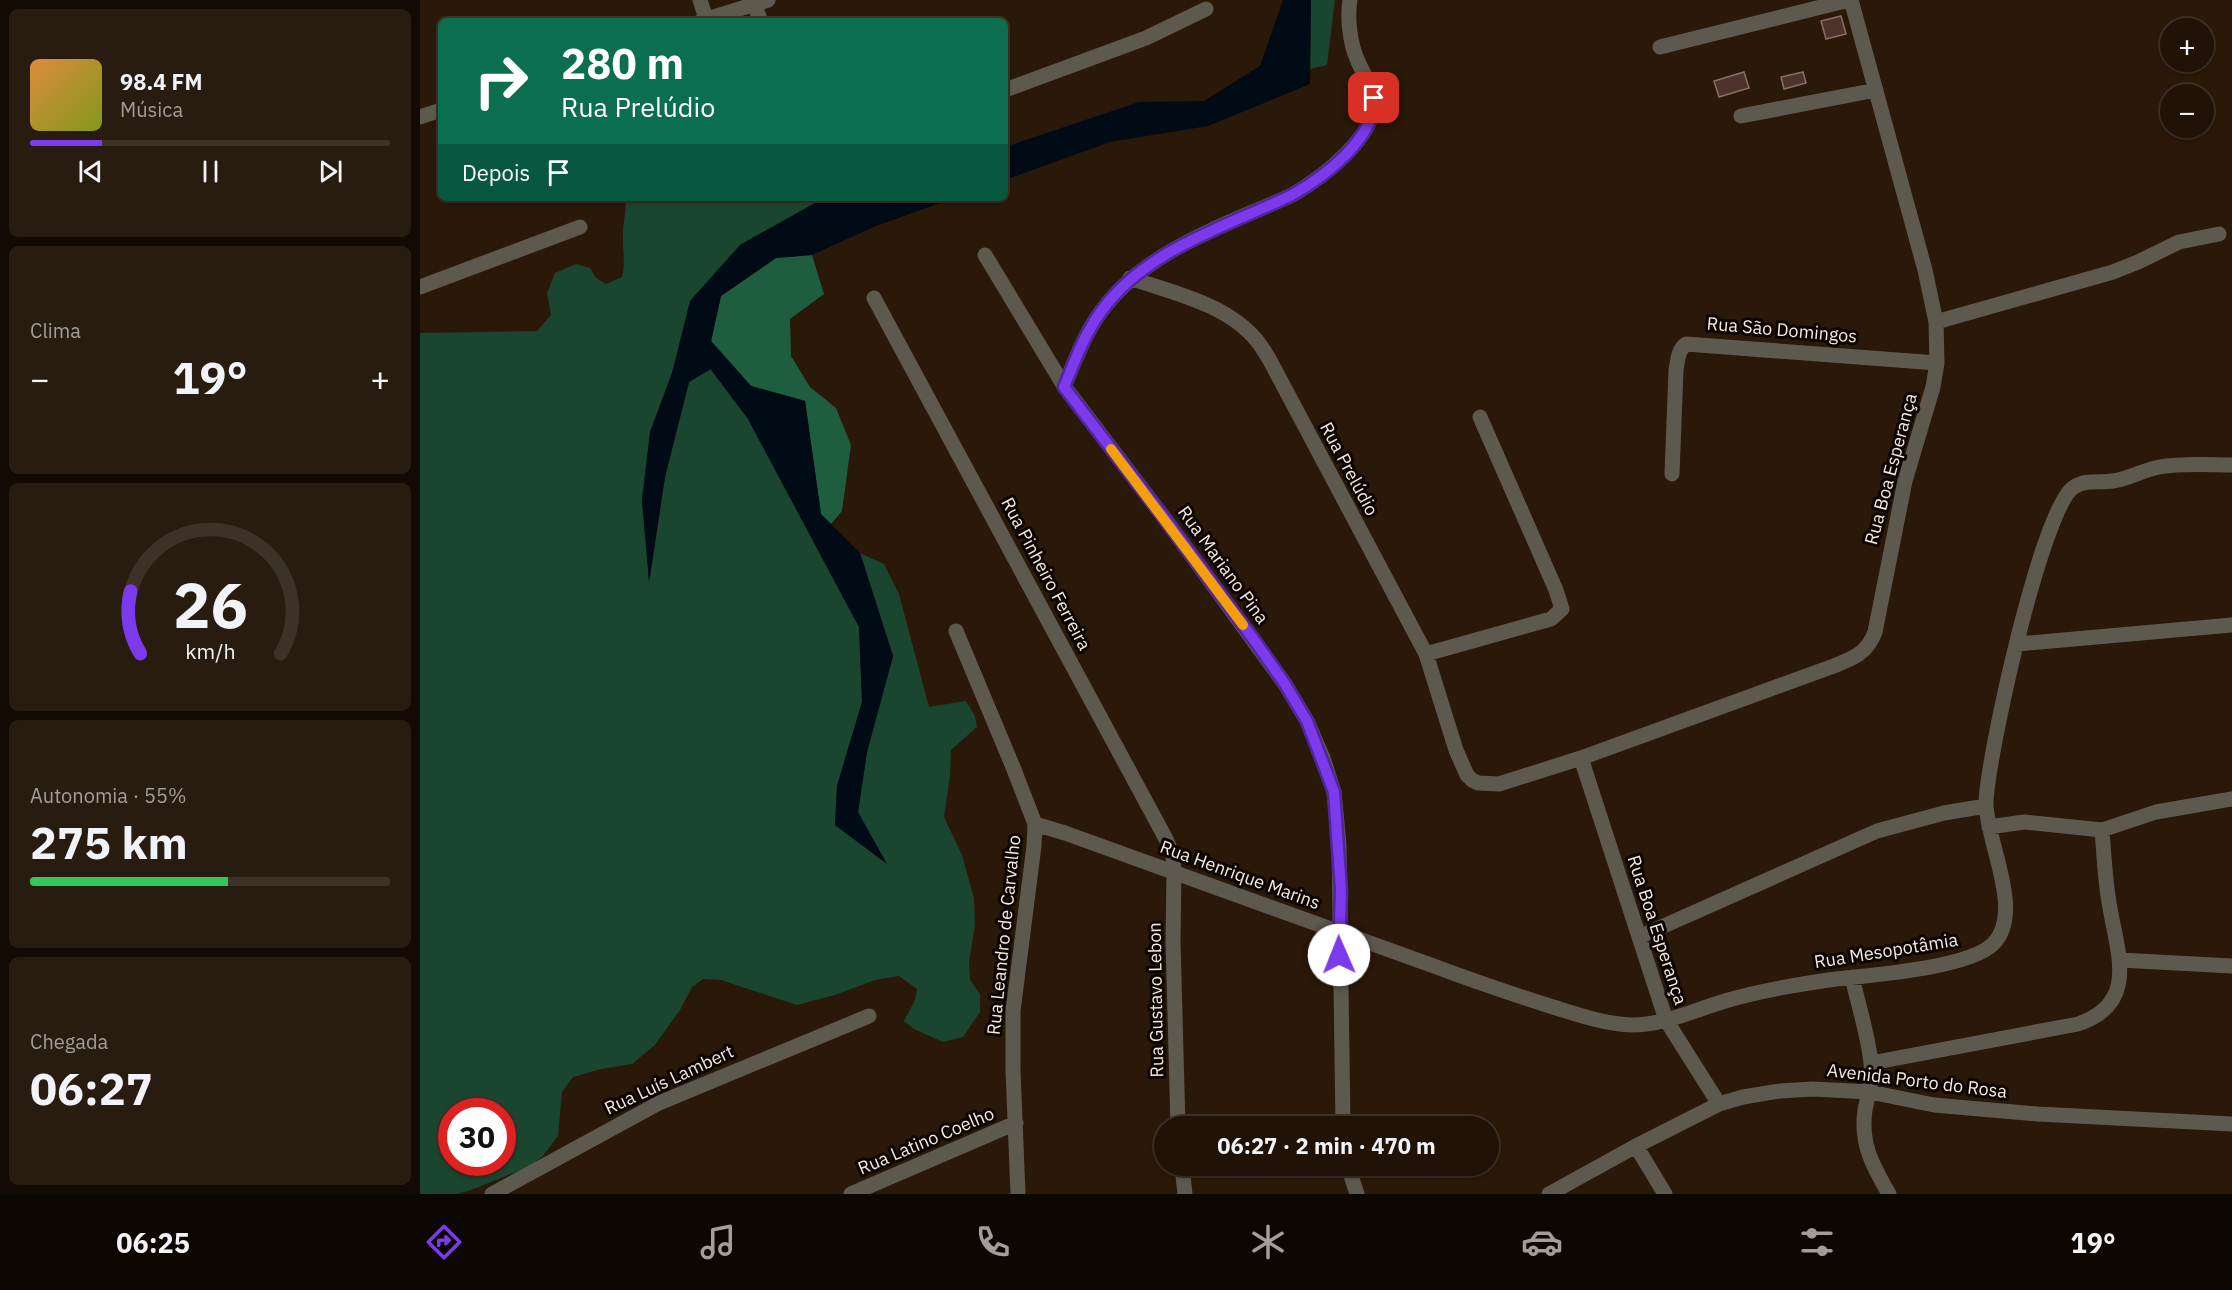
<!DOCTYPE html>
<html lang="pt">
<meta charset="utf-8">
<style>
body{margin:0;font-family:"IBM Plex Sans",sans-serif;background:#281b10;color:#f1f3f6;height:100vh;display:flex;flex-direction:column;font-size:22px;white-space:nowrap}
*{box-sizing:border-box;margin:0}
p{font-size:20px;color:#a29e9b}
.icon{flex:none;width:33px;height:33px;fill:none;stroke:currentColor;stroke-width:2;stroke-linecap:round;stroke-linejoin:round}
.map{position:relative;flex:1;overflow:hidden}
.sheet{display:flex;flex-direction:column;gap:9px;padding:9px;background:#120a03;width:420px}
.sheet>*{flex:none}
.top-card{position:absolute;left:18px;top:18px;width:570px;height:183px;border-radius:9px;box-shadow:0 2px 4px #0004,0 0 0 2px #3d3228;background:#0b6e4f;color:#fff;overflow:hidden}
.fabs{position:absolute;left:1740px;top:18px;display:grid;gap:12px}
.fabs a{display:grid;place-items:center;width:54px;height:54px;border-radius:50%;background:#201206;box-shadow:0 2px 4px #0004,0 0 0 2px #3d3228;font-size:30px}
.speed{position:absolute;left:18px;top:1098px;display:flex;gap:12px;font-size:30px;font-weight:700;text-align:center}
.speed>*{display:grid;place-content:center;width:78px;height:78px;border-radius:50%;background:#201206;box-shadow:0 2px 4px #0004,0 0 0 2px #3d3228;line-height:1}
.speed .limit{border:9px solid #d22;background:#fff;color:#111}
.pin{position:absolute;display:grid;place-items:center;width:51px;height:51px;color:#fff;margin:-26px;border-radius:12px;box-shadow:0 3px 9px #0006}
.me{position:absolute;width:66px;margin:-33px;rotate:359deg;stroke-linejoin:round;filter:drop-shadow(0 0 4px #0008)}
.turn{display:flex;align-items:center;gap:21px;height:126px;padding:0 24px;font-size:27px}
.turn .icon{width:78px;height:78px;stroke-width:2.5}
.turn b{display:block;font-size:42px;line-height:51px}
.then{display:flex;align-items:center;height:57px;padding:0 24px;background:#0003;gap:12px;font-size:22px}
.big{font-size:45px;font-weight:700;line-height:1.1}
.sheet .card{flex:1;display:flex;flex-direction:column;justify-content:center;gap:9px;min-width:0;padding:0 21px;border-radius:9px;background:#281b10}
.sheet .dial{align-items:center;gap:0}
.dial svg{height:156px;overflow:visible;fill:none;stroke:#3d3228;stroke-width:7;stroke-linecap:round;text-anchor:middle}
.dial text{fill:#f1f3f6;stroke:none}
.song{display:flex;align-items:center;gap:18px}
.cover{width:72px;height:72px;border-radius:9px;background:linear-gradient(135deg,hsl(30 70% 55%),hsl(70 70% 35%))}
.played{height:6px;border-radius:3px;background:linear-gradient(90deg,#7c3aed 20%,#3d3228 20%)}
.keys{display:flex;justify-content:space-around;direction:ltr}
.heat{display:flex;justify-content:space-between;align-items:center;font-size:33px;direction:ltr}
.charge{height:9px;border-radius:4px;background:linear-gradient(90deg,#34c759 55%,#3d3228 0)}
.trip{position:absolute;left:734px;top:1116px;width:345px;height:60px;border-radius:30px;background:#201206;box-shadow:0 2px 4px #0004,0 0 0 2px #3d3228;font-weight:700;line-height:60px;text-align:center}
.tab-bar{display:flex;height:96px;justify-content:space-around;align-items:center;background:#0d0702;color:#a29e9b}
.tab-bar .icon{width:42px;height:42px}
.tab-bar .current{color:#7c3aed}
.tab-bar b{font-size:27px;color:#f1f3f6}
main{display:flex;flex:1;min-height:0}
.map>svg:first-child{display:block}
.green{fill:#1a452e;fill-rule:evenodd}
.forest{fill:#1e5d3d}
.water{fill:#000b16}
.building{fill:#4d332c;stroke:#8b6e66;stroke-width:1.5}
.lines{fill:none;stroke-linecap:round;stroke-linejoin:round}
.minor{stroke:#5e594f;stroke-width:15}
.route-casing{stroke:#51269a;stroke-width:15}
.route{stroke:#7c3aed;stroke-width:10}
.slow{stroke:#f59e0b;stroke-width:10}
.labels{text-anchor:middle;stroke-width:6;stroke-linejoin:round;paint-order:stroke}
.street-label{font-size:18px;fill:#f6e9df;stroke:#0c0502}
</style>
<main>
<section class="sheet">
<div class="card">
<div class="song"><i class="cover"></i><div><b>98.4 FM</b><p>Música</p></div></div>
<div class="played"></div>
<div class="keys"><svg class="icon" aria-label="previous" viewBox="0 0 24 24"><path d="M18 5L8 12l10 7zM5 5v14"/></svg><svg class="icon" aria-label="pause" viewBox="0 0 24 24"><path d="M8 5v14M16 5v14"/></svg><svg class="icon" aria-label="next" viewBox="0 0 24 24"><path d="M6 5l10 7-10 7zM19 5v14"/></svg></div>
</div>
<div class="card"><p>Clima</p>
<div class="heat"><a>−</a><b class="big">19°</b><a>+</a></div>
</div>
<div class="card dial"><svg viewBox="0 0 100 80">
<path d="M14 69A42 42 0 1 1 86 69"/>
<path d="M14 69A42 42 0 0 1 9 37" stroke="#7c3aed"/>
<text x="50" y="56" font-size="32" font-weight="700">26</text>
<text x="50" y="72" font-size="11">km/h</text>
</svg></div>
<div class="card"><p>Autonomia · 55%</p><b class="big">275 km</b><div class="charge"></div></div>
<div class="card"><p>Chegada</p><b class="big">06:27</b></div>
</section>
<div class="map">
<svg width="1812" height="1194" viewBox="0 0 1812 1194">
<rect width="100%" height="100%" fill="#2a1808"/>
<path class="green" d="M891,0H915L907,65L890,69Z
M205,198H395L397,202L320,245L252,373L230,432L222,501L230,578L245,477L269,382L290,369L328,419L439,627L442,702L417,786L415,825L466,863L438,813L447,752L473,656L440,553L464,564L479,594L509,707L546,701L555,716L557,727L531,750L530,775L524,817L542,855L554,898L555,924L549,963L550,980L560,994V1012L543,1037L523,1042L494,1029L484,1021L495,1000L497,989L479,976L455,980L415,995L377,1005L301,980L283,979L272,987L260,1010L235,1045L212,1064L181,1069L153,1077L142,1092L138,1136L122,1157L108,1167L51,1190L37,1194H0V333L117,331L131,315L127,293L135,273L156,264L170,268L176,278L186,284L202,277C206,258 202,251 203,233C203,221 207,210 205,198ZM32,1112H82V1162H32Z"/>
<path class="forest" d="M392,255L404,294L370,319L371,356L390,387L416,408L431,445L422,511L411,524L401,514L385,401L331,386L291,341L301,296L356,258Z"/>
<path class="water" d="M863,0H891L890,84L788,126L690,142L585,180V147L719,102L784,101L840,66Z
M404,198H534L456,226L392,255L356,258L301,296L291,341L331,386L385,401L401,514L440,553L473,656L447,752L438,812L467,864L415,825L417,786L442,702L439,627L328,419L291,369L269,382L245,477L229,582L222,501L230,432L252,373L270,301L320,245Z"/>
<path class="building" d="M1421,16L1426,34L1406,39L1401,21Z
M1324,72L1329,88L1299,97L1294,81Z
M1383,72L1386,83L1364,89L1361,77Z"/>
<g class="lines">
<path class="minor" d="M280,0L286,19
M334,5L341,21
M281,21L348,0
M1240,47L1429,0
M585,90L726,38L786,9
M1321,116L1456,90
M0,117L21,110
M565,255L644,386L745,519L865,684L887,721L903,758L914,792L919,845L923,1126
M710,278C753,293 808,304 838,342C844,350 850,360 855,370L1006,654L1036,750L1047,775L1052,780L1058,783L1079,784L1161,758L1411,667C1432,659 1447,654 1455,632L1485,481L1513,387L1517,363L1516,322L1505,270L1431,0
M0,287L160,227
M454,298L746,839L753,856L754,872L753,941L758,1126
M1516,322L1693,272L1718,262L1759,242L1799,234
M644,386C655,362 664,335 680,313C725,250 804,226 872,195C900,179 961,134 953,97C951,84 942,72 937,59C930,43 927,17 930,0
M1252,474L1256,370C1258,359 1258,350 1266,344L1517,363
M536,631L593,767L615,824L614,846L593,1011V1070L598,1194
M1597,644L1812,625
M1006,654L1131,619L1142,609L1136,590L1060,417
M1161,758L1246,1020L1299,1104
M615,824L645,833C767,877 889,921 1011,965C1051,980 1092,994 1133,1007C1159,1015 1185,1024 1212,1025C1244,1025 1275,1010 1305,1001C1341,990 1380,984 1416,979C1452,975 1549,968 1573,944C1605,912 1566,842 1566,803C1567,758 1622,507 1654,487C1666,479 1679,483 1693,481C1709,479 1723,470 1739,467C1763,463 1788,465 1812,465
M1569,827L1604,822L1682,830L1736,812L1812,799
M1219,937L1457,831L1524,813L1566,806
M1700,960L1812,966
M1432,977C1438,1004 1449,1038 1451,1064C1453,1080 1448,1095 1445,1110C1440,1144 1453,1166 1469,1194
M1451,1063L1658,1024C1718,1004 1698,955 1690,908C1685,882 1684,855 1682,830
M1216,1146L1245,1194
M762,1166L765,1194
M928,1166L937,1194
M72,1194L239,1103L449,1016
M431,1194L596,1123
M1129,1194L1216,1146L1299,1104L1323,1097L1360,1091L1393,1089L1450,1092L1514,1105L1618,1114L1812,1124"/>
</g>
<g class="lines">
<defs>
<path id="route" d="M919,955L921,890L914,792L887,721L865,684L837,644L745,519L644,387C655,361 664,335 680,313C724,250 805,227 872,195C904,177 956,138 954,98"/>
</defs>
<use href="#route" class="route-casing"/>
<use href="#route" class="route"/>
<path class="slow" d="M691,449L823,625"/>
</g>
<g class="labels">
<g class="street-label">
<text transform="translate(1362 330) rotate(5)" y="6">Rua São Domingos</text>
<text transform="translate(929 469) rotate(62)" y="6">Rua Prelúdio</text>
<text transform="translate(1471 469) rotate(-75)" y="6">Rua Boa Esperança</text>
<text transform="translate(803 565) rotate(54)" y="6">Rua Mariano Pina</text>
<text transform="translate(626 574) rotate(62)" y="6">Rua Pinheiro Ferreira</text>
<text transform="translate(820 875) rotate(20)" y="6">Rua Henrique Marins</text>
<text transform="translate(1237 930) rotate(72)" y="6">Rua Boa Esperança</text>
<text transform="translate(584 935) rotate(-84)" y="6">Rua Leandro de Carvalho</text>
<text transform="translate(1466 951) rotate(-9)" y="6">Rua Mesopotâmia</text>
<text transform="translate(736 1000) rotate(-91)" y="6">Rua Gustavo Lebon</text>
<text transform="translate(249 1080) rotate(-25)" y="6">Rua Luís Lambert</text>
<text transform="translate(1497 1081) rotate(7)" y="6">Avenida Porto do Rosa</text>
<text transform="translate(506 1141) rotate(-23)" y="6">Rua Latino Coelho</text>
</g>
</g>
</svg>
<div class="fabs">
<a>+</a>
<a>−</a>
</div>
<div class="speed"><div class="limit">30</div></div>
<div class="pin" style="left:954px;top:98px;background:#d93025"><svg class="icon" aria-label="arrive" viewBox="0 0 24 24"><path d="M6 21V4h12l-3 4 3 4H6"/></svg></div>
<svg class="me" style="left:919px;top:955px" viewBox="-20 -20 40 40"><circle r="19" fill="#fff"/><path d="M0-13L10 11 0 6-10 11z" fill="#7c3aed"/></svg>
<div class="trip">06:27 · 2 min · 470 m</div>
<div class="top-card">
<div class="turn"><svg class="icon" aria-label="right" viewBox="0 0 24 24"><path d="M7 20v-9h11M14 6l5 5-5 5"/></svg><div><b>280 m</b>Rua Prelúdio</div></div>
<div class="then">Depois<svg class="icon" aria-label="arrive" viewBox="0 0 24 24"><path d="M6 21V4h12l-3 4 3 4H6"/></svg></div>
</div>
</div>
</main>
<nav class="tab-bar">
<b>06:25</b>
<svg class="icon current" aria-label="directions" viewBox="0 0 24 24"><path d="M12 3l9 9-9 9-9-9zM9 14v-3h6M13 9l2 2-2 2"/></svg>
<svg class="icon" aria-label="music" viewBox="0 0 24 24"><path d="M9 18V5l10-2v13"/><circle cx="6" cy="18" r="3"/><circle cx="16" cy="16" r="3"/></svg>
<svg class="icon" aria-label="phone" viewBox="0 0 24 24"><path d="M5 4h4l2 5-3 2q2 4 5 5l2-3 5 2v4C11 20 4 13 5 4z"/></svg>
<svg class="icon" aria-label="climate" viewBox="0 0 24 24"><path d="M12 3v18M4 7l16 10M4 17L20 7"/></svg>
<svg class="icon" aria-label="car" viewBox="0 0 24 24"><path d="M5 17H2v-5l4-1 3-4h7l3 4 3 1v5h-3M9 17h6M6 11h13"/><circle cx="7" cy="17" r="2"/><circle cx="17" cy="17" r="2"/></svg>
<svg class="icon" aria-label="filters" viewBox="0 0 24 24"><path d="M4 7h16M4 17h16"/><circle cx="9" cy="7" r="2"/><circle cx="15" cy="17" r="2"/></svg>
<b>19°</b>
</nav>
